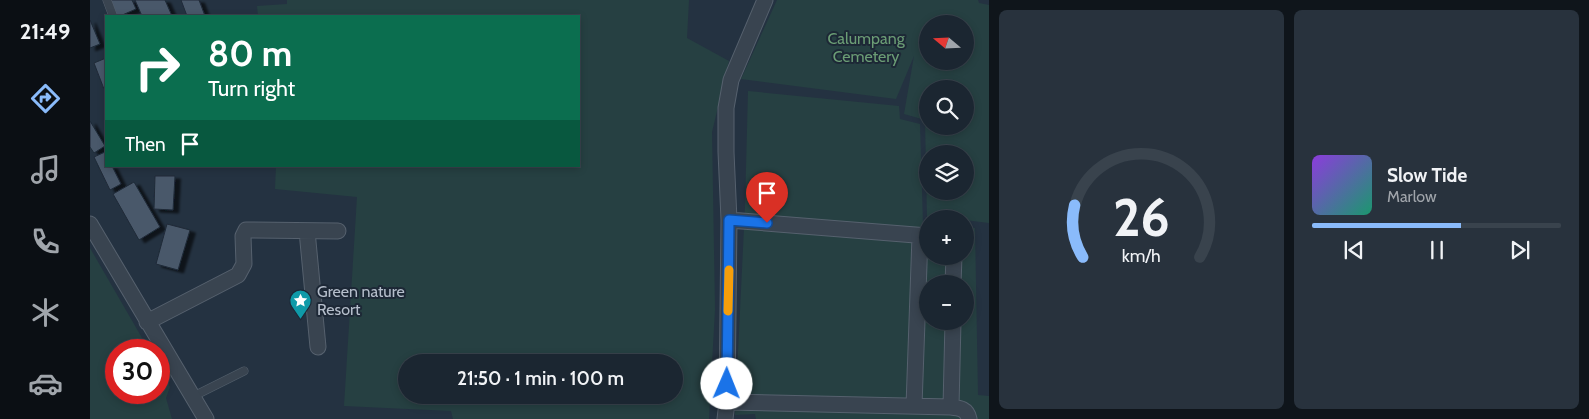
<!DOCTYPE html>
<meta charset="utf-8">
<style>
body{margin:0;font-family:Cabin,sans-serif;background:#28323d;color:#f1f3f6;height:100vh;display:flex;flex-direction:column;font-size:19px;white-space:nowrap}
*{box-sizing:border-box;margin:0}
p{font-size:16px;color:#a0a5ab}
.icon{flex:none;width:28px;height:28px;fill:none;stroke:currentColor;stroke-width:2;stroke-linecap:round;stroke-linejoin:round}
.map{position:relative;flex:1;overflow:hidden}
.panel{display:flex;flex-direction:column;gap:10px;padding:10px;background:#0f151b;width:600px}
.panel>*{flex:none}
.guide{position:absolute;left:15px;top:15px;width:475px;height:152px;border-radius:0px;box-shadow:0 2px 8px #0003,0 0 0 1px #39434d;background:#0b6e4f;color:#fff;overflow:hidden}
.needle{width:32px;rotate:289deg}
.controls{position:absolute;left:829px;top:15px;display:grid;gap:10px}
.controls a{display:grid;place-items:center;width:55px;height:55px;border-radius:50%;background:#1b2631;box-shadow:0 2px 8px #0003,0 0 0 1px #39434d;font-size:25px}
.speed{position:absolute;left:15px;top:339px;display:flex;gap:10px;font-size:25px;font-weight:700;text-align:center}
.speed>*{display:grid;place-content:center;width:65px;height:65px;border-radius:50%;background:#1b2631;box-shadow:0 2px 8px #0003,0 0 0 1px #39434d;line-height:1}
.speed .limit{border:8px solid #d22;background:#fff;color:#111}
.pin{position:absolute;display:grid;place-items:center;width:42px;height:42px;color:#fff;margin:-51px -21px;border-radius:50% 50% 50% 0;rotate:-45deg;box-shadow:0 0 5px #0007}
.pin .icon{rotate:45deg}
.me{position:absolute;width:55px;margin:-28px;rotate:1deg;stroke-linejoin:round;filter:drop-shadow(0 0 4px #0008)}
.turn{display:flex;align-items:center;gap:18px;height:105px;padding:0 20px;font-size:22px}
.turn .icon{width:65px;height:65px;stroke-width:2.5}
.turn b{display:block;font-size:35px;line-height:42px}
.then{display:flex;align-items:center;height:48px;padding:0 20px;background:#0003;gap:10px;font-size:19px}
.panel .widget{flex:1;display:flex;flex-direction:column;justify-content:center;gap:8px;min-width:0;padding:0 18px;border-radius:8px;background:#28323d}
.panel .dial{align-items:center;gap:0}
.dial svg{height:130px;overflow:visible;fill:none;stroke:#39434d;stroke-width:7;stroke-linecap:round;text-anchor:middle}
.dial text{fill:#f1f3f6;stroke:none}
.song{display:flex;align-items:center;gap:15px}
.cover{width:60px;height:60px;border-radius:8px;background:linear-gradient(135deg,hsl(270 70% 55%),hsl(160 70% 35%))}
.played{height:5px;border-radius:2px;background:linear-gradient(90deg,#8abbfb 60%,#39434d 60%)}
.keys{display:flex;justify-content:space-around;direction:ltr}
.panel .tiles{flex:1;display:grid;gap:10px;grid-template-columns:repeat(2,1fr)}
.trip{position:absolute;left:308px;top:354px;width:285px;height:50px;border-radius:25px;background:#1b2631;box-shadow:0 2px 8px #0003,0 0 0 1px #39434d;font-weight:600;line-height:50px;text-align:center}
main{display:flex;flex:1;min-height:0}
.tab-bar{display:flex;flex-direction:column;width:90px;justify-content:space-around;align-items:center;background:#0b0f14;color:#a0a5ab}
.tab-bar .icon{width:35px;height:35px}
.tab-bar .selected{color:#8abbfb}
.tab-bar b{font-size:22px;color:#f1f3f6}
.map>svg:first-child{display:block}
.green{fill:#264042;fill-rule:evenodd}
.building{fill:#4a596a;stroke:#1f2a38;filter:url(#shadow)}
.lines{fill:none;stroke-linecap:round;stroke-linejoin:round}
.lane-casing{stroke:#56616e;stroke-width:9}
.street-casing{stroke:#56616e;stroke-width:17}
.lane{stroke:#394450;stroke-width:8}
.street{stroke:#394450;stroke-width:15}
.route-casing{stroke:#114b97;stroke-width:12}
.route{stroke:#1a73e8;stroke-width:9}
.slow{stroke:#f59e0b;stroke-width:9}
.labels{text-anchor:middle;stroke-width:4;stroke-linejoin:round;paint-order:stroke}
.park-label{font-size:16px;fill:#6b9d75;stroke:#1d2836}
.poi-label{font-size:16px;fill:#b5becb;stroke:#1d2836;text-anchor:start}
</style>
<main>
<nav class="tab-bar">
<b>21:49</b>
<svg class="icon selected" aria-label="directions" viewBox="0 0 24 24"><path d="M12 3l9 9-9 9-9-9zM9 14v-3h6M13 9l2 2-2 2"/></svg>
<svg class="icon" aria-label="music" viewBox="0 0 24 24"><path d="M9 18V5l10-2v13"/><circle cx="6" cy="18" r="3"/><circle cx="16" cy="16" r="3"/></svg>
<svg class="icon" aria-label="phone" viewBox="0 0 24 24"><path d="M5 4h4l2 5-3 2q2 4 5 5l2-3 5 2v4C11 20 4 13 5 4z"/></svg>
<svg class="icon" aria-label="climate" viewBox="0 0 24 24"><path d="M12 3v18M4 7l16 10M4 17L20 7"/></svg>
<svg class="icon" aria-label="car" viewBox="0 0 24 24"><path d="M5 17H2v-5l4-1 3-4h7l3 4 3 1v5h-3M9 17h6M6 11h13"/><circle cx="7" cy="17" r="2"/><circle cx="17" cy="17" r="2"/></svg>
</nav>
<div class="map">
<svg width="899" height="419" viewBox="0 0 899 419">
<defs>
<filter id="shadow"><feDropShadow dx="5.5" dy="3" stdDeviation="1" flood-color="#0009"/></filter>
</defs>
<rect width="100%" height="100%" fill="#243241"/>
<path class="green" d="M197,0H599L597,38L639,61L622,132L625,309L619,419H363L361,411L254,406L267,197L185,189L186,166H489V16H168L167,6L197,4ZM316,362H584V395H316Z
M687,0H888L889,3L899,5V223L875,220V219L837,217L835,120L814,114L824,56L806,99L651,79ZM838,24H875V61H838ZM838,89H875V126H838ZM838,154H875V191H838Z
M658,91L809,106L810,119L830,124L833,224H837L838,256H875V227L885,228L888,395L899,396V419H666L665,414L645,415L655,207ZM838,284H875V321H838Z
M0,248L59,350H26V392H69V367L80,387L76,398L82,419H0Z"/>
<path class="building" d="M19,0H42L46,9L30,16H26Z
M45,0H75L82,16H52Z
M91,0H109L115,16H97Z
M0,20L10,44L0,48Z
M16,58V88L14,89L4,63Z
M0,121L15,146L4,153L0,147Z
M15,152L16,166H22L31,184L20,190L4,157Z
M65,176H85L83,210L64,209Z
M44,182L70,227L49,240L23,194Z
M77,224L100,230L88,270L66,264Z"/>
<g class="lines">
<defs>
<path id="lane" d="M17,0L23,16
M104,396L154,371"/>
<path id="street" d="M639,220L838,236
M0,224L116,419
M217,231L228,347
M863,284L864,256
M57,322L148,275L154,264L153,236L156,230L248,231
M637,402L861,407L863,321
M824,406L830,236
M861,407C870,408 877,409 879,419
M635,419L637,402L639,220L636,152V108L641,80L675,0"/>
</defs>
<use href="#lane" class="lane-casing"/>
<use href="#street" class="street-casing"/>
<use href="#lane" class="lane"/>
<use href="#street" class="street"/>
</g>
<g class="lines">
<defs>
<path id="route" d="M637,384L639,220L677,223"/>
</defs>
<use href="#route" class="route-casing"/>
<use href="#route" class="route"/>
<path class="slow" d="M638,311L639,270"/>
</g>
<defs>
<symbol id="sight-pin" viewBox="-11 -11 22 30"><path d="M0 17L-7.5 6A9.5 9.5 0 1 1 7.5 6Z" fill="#0f9aa8" stroke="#1d2836"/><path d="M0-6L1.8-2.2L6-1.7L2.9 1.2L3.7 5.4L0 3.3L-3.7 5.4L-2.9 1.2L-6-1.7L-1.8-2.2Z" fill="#fff"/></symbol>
</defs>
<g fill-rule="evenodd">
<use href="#sight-pin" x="198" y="288" width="25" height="34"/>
</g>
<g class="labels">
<g class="park-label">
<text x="776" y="44">Calumpang<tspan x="776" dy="18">Cemetery</tspan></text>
</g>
<g class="poi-label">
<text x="227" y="297">Green nature<tspan x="227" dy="18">Resort</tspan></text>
</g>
</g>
</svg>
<div class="controls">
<a><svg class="needle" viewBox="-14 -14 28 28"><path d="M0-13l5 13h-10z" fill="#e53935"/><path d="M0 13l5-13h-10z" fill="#a0a5ab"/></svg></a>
<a><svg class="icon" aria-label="search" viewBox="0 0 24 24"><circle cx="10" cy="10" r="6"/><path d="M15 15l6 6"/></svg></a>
<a><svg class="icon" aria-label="layers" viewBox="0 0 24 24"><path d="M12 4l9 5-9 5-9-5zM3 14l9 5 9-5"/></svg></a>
<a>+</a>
<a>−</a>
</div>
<div class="speed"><div class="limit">30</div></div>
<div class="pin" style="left:677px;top:223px;background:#d93025"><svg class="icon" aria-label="arrive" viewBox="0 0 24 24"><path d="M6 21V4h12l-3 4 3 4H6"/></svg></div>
<svg class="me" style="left:637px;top:384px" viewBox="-20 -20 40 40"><circle r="19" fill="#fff"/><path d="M0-13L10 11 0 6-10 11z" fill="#1a73e8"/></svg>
<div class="trip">21:50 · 1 min · 100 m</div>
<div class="guide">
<div class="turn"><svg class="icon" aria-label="right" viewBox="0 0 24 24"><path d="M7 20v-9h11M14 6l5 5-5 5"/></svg><div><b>80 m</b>Turn right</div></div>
<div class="then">Then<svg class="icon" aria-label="arrive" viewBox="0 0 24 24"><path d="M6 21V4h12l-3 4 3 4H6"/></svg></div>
</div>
</div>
<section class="panel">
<div class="tiles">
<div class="widget dial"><svg viewBox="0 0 100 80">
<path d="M14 69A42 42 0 1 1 86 69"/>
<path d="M14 69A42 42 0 0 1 9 37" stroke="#8abbfb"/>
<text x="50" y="56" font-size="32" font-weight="700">26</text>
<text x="50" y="72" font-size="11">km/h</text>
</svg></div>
<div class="widget">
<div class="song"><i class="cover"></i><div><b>Slow Tide</b><p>Marlow</p></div></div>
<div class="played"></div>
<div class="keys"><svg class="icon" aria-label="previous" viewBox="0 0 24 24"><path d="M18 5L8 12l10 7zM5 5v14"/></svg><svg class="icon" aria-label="pause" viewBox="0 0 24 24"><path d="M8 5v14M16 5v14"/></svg><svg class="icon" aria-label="next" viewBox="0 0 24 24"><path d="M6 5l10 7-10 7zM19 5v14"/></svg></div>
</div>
</div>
</section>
</main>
